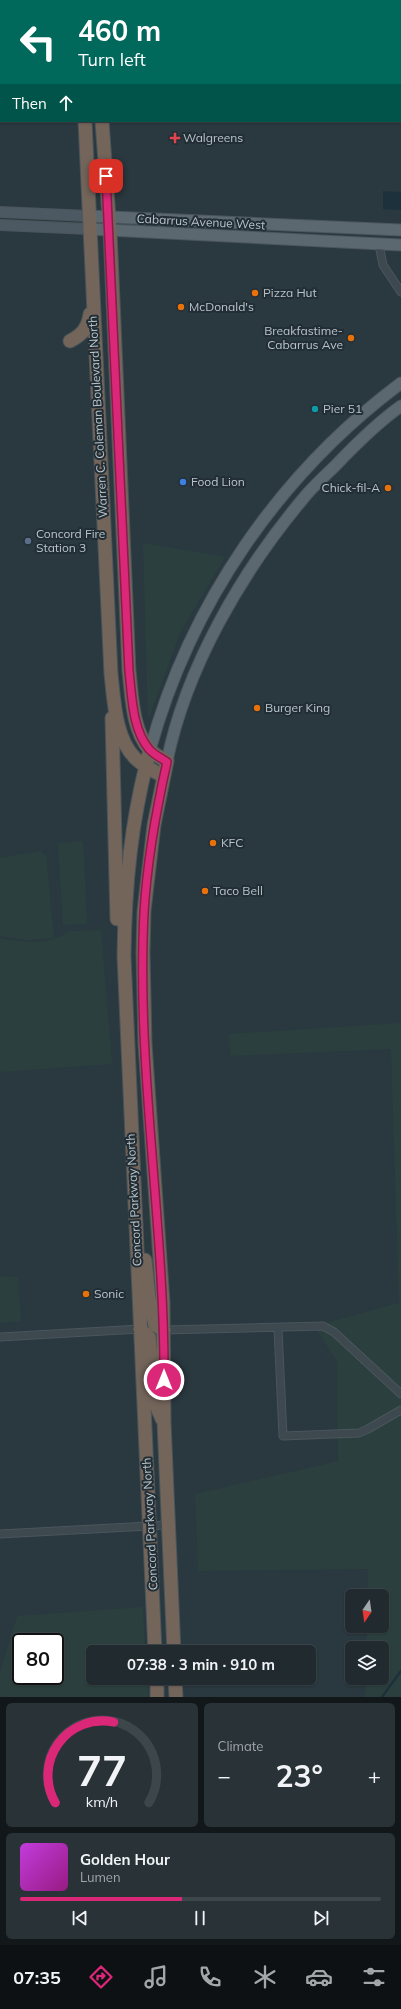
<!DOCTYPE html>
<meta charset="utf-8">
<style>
body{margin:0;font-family:Mulish,sans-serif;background:#283237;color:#f1f3f6;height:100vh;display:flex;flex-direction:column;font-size:15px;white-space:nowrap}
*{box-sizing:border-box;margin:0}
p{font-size:13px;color:#a2a7aa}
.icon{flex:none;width:22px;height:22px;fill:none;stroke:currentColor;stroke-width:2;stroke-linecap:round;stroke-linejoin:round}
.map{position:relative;height:1697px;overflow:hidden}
.details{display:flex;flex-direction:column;gap:6px;padding:6px;background:#12171a;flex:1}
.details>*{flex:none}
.banner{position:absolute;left:0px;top:0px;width:401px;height:122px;box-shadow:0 1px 3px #0004,0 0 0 1px #3d464b;background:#00695c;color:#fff;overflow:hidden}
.needle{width:26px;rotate:193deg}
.controls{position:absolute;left:345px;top:1589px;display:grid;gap:8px}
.controls a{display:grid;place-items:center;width:44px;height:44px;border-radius:6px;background:#202a2f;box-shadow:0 1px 3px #0004,0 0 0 1px #3d464b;font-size:20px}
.speed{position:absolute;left:12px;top:1633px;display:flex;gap:8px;font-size:20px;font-weight:700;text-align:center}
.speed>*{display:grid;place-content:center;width:52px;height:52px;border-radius:50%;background:#202a2f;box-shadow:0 1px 3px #0004,0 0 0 1px #3d464b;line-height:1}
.speed .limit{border:2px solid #111;border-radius:6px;background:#fff;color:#111}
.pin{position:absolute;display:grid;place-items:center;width:34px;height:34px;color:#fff;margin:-17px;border-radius:8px;box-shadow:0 2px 6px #0006}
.me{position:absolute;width:44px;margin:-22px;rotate:0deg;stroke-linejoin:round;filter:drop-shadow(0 0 3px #0008)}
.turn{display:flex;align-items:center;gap:14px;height:84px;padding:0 12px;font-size:18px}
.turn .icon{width:52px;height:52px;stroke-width:2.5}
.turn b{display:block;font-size:28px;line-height:34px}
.then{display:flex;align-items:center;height:38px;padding:0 12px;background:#0003;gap:8px;font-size:15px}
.big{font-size:30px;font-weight:700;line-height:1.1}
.details .tile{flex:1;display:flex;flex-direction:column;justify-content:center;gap:6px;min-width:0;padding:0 14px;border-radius:6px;background:#283237}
.details .dial{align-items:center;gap:0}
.dial svg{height:104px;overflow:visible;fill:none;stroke:#3d464b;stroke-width:7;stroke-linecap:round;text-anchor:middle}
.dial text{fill:#f1f3f6;stroke:none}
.song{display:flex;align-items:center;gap:12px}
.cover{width:48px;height:48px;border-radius:6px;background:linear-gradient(135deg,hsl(290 70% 55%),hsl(310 70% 35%))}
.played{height:4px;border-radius:2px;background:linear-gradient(90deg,#db2777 45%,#3d464b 45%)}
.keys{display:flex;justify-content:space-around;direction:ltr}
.heat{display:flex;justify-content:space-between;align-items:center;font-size:22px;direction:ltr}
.details .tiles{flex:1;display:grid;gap:6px;grid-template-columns:1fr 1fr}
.tile:last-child{grid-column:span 2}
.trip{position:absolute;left:86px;top:1645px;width:230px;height:40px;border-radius:6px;background:#202a2f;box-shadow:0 1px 3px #0004,0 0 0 1px #3d464b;font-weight:700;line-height:40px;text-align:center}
.menu{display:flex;height:64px;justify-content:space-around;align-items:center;background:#0d1113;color:#a2a7aa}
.menu .icon{width:28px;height:28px}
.menu .on{color:#db2777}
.menu b{font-size:18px;color:#f1f3f6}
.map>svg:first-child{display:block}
.green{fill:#2b403e;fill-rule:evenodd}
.water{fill:#1d313d}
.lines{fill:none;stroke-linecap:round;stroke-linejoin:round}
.stream{stroke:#1d313d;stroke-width:2.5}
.street-casing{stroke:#4a555c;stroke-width:9}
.secondary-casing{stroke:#4a555c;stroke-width:12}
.primary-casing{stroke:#4a555c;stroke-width:13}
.highway-casing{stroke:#48545a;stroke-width:15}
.street{stroke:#3d494f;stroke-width:7}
.secondary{stroke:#4c5962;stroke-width:10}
.primary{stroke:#5c686f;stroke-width:11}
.highway{stroke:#74655b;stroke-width:13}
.route-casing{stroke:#8e194d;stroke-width:10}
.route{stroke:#db2777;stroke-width:7}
.health-dot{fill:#e0444e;stroke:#222e35;stroke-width:1.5}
.food-dot{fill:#e8710a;stroke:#222e35;stroke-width:1.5}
.culture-dot{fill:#0f9aa8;stroke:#222e35;stroke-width:1.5}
.shop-dot{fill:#3f7fe0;stroke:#222e35;stroke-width:1.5}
.service-dot{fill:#5c6f8a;stroke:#222e35;stroke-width:1.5}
.labels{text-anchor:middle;stroke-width:4;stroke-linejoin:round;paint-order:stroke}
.poi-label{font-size:12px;fill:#bac4ca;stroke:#222e35;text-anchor:start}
.street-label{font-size:12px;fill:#bac4ca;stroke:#222e35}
</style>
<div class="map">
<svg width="401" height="1697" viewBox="0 0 401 1697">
<rect width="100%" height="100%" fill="#2a383f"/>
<path class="green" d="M143,543L225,557L181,631L148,720Z
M83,841L87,924L63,925L58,843Z
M40,851L46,856L54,938L26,940L0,936V858Z
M101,930L112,1064L0,1072V939L33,942L46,941L59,937L70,931Z
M401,1023V1697H365L366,1678H382V1648H366L367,1626H382V1596H367L368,1569L198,1571L195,1494L338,1461L337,1361L314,1326L399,1303L391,1049L230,1056L229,1034Z
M0,1276L18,1277L21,1321L0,1323Z
M143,1607L145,1652H93V1678H147L148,1697H0V1672L17,1616ZM21,1642H55V1676H21Z"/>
<path class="water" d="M383,191L401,192V210L383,209Z"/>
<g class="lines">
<path class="stream" d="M382,1697L401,1671"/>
<defs>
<path id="street" d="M379,245L383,265L401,292
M278,1329L283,1436L359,1433L368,1429L401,1410
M164,1330L323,1326L334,1332L401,1394
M0,1337L140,1329
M0,1534L167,1525"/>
<path id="secondary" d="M0,212L89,216
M0,225L89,229"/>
<path id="primary" d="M89,216L401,230
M89,229L401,245
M150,750C190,604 279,474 401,383
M167,761C186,668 241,573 302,500C312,487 325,476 336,465C356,444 377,423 401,406"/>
<path id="highway" d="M81,0V1
M85,121L111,674C114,700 115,738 135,758C143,766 153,771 163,776
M102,121L110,231L129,671C132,696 132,729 149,749C153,754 161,758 167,761L154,825L144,911L143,952L145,1044L163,1302L164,1422L174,1652
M70,341C82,335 88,328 90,314
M112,718L117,919
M150,750C131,820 125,884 124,956L155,1652
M145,1260L149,1298L155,1325L164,1330
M140,1329L149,1337L155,1403L162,1419
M157,1678V1697
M175,1678L176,1697"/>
</defs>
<use href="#street" class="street-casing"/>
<use href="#secondary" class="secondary-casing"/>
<use href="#primary" class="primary-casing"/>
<use href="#highway" class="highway-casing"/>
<use href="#street" class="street"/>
<use href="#secondary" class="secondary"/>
<use href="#primary" class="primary"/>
<use href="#highway" class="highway"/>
</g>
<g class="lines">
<defs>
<path id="route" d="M106,176L129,671C132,696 132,729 149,749C153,754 161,758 167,762C156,811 147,862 144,913C136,1069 165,1224 164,1380"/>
</defs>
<use href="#route" class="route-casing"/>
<use href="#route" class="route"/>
</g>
<path class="health-dot" d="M173 132h4v4h4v4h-4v4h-4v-4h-4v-4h4z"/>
<g class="food-dot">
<circle cx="255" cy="293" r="4"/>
<circle cx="181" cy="307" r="4"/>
<circle cx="351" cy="338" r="4"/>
<circle cx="388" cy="488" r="4"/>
<circle cx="257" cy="708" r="4"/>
<circle cx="213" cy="843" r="4"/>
<circle cx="205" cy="891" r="4"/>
<circle cx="86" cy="1294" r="4"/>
</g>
<circle class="culture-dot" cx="315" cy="409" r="4"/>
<circle class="shop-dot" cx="183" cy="482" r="4"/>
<circle class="service-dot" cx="28" cy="541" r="4"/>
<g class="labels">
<g class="poi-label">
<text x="183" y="142">Walgreens</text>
<text x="263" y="297">Pizza Hut</text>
<text x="189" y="311">McDonald's</text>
<text x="343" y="335" text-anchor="end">Breakfastime-<tspan x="343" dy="14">Cabarrus Ave</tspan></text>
<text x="323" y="413">Pier 51</text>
<text x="191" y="486">Food Lion</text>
<text x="380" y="492" text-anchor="end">Chick-fil-A</text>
<text x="36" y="538">Concord Fire<tspan x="36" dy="14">Station 3</tspan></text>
<text x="265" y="712">Burger King</text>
<text x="221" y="847">KFC</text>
<text x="213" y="895">Taco Bell</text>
<text x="94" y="1298">Sonic</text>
</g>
<g class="street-label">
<text transform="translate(201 222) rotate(3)" y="4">Cabarrus Avenue West</text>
<text transform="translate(98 417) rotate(-93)" y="4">Warren C. Coleman Boulevard North</text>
<text transform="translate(134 1200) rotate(-93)" y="4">Concord Parkway North</text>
<text transform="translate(150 1524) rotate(-93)" y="4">Concord Parkway North</text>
</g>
</g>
</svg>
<div class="controls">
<a><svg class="needle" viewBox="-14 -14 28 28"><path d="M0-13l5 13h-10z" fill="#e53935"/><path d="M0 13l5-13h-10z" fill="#a2a7aa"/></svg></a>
<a><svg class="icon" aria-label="layers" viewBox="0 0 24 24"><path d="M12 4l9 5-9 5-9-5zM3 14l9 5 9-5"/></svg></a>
</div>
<div class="speed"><div class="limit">80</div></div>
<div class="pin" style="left:106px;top:176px;background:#d93025"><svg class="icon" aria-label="arrive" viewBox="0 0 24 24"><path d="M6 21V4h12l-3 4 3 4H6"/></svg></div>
<svg class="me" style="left:164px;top:1380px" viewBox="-20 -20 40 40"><circle r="17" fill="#db2777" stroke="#fff" stroke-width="3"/><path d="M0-11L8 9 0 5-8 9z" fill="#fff"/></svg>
<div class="trip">07:38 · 3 min · 910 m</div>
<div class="banner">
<div class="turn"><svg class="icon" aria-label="left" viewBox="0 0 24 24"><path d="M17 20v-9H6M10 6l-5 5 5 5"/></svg><div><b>460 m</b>Turn left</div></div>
<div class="then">Then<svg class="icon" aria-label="ahead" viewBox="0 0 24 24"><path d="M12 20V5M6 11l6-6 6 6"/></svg></div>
</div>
</div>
<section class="details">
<div class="tiles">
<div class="tile dial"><svg viewBox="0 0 100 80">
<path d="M14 69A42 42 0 1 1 86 69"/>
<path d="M14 69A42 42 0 0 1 59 7" stroke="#db2777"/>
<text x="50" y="56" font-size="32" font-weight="700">77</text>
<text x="50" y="72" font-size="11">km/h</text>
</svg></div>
<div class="tile"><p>Climate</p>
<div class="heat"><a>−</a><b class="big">23°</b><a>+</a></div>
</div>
<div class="tile">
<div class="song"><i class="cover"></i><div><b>Golden Hour</b><p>Lumen</p></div></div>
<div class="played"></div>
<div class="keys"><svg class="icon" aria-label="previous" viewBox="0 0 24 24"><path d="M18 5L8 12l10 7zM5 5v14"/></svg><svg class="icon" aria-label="pause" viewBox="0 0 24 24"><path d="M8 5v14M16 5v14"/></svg><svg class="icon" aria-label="next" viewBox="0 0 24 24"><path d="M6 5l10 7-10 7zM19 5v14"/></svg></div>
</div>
</div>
</section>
<nav class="menu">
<b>07:35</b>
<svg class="icon on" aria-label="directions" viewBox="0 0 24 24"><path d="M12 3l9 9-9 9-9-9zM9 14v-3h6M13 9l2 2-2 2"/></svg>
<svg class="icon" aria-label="music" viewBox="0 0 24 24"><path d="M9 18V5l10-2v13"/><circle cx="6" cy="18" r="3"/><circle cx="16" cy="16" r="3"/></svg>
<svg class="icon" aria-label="phone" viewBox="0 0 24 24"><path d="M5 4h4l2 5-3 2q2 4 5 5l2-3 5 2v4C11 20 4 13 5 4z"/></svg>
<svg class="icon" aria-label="climate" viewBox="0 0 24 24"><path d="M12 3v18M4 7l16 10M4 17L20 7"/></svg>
<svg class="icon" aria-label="car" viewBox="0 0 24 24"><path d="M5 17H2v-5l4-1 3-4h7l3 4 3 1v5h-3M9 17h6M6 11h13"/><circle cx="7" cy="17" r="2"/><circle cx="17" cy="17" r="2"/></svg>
<svg class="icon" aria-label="filters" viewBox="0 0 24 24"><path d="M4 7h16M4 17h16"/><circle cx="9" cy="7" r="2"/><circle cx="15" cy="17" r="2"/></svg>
</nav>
